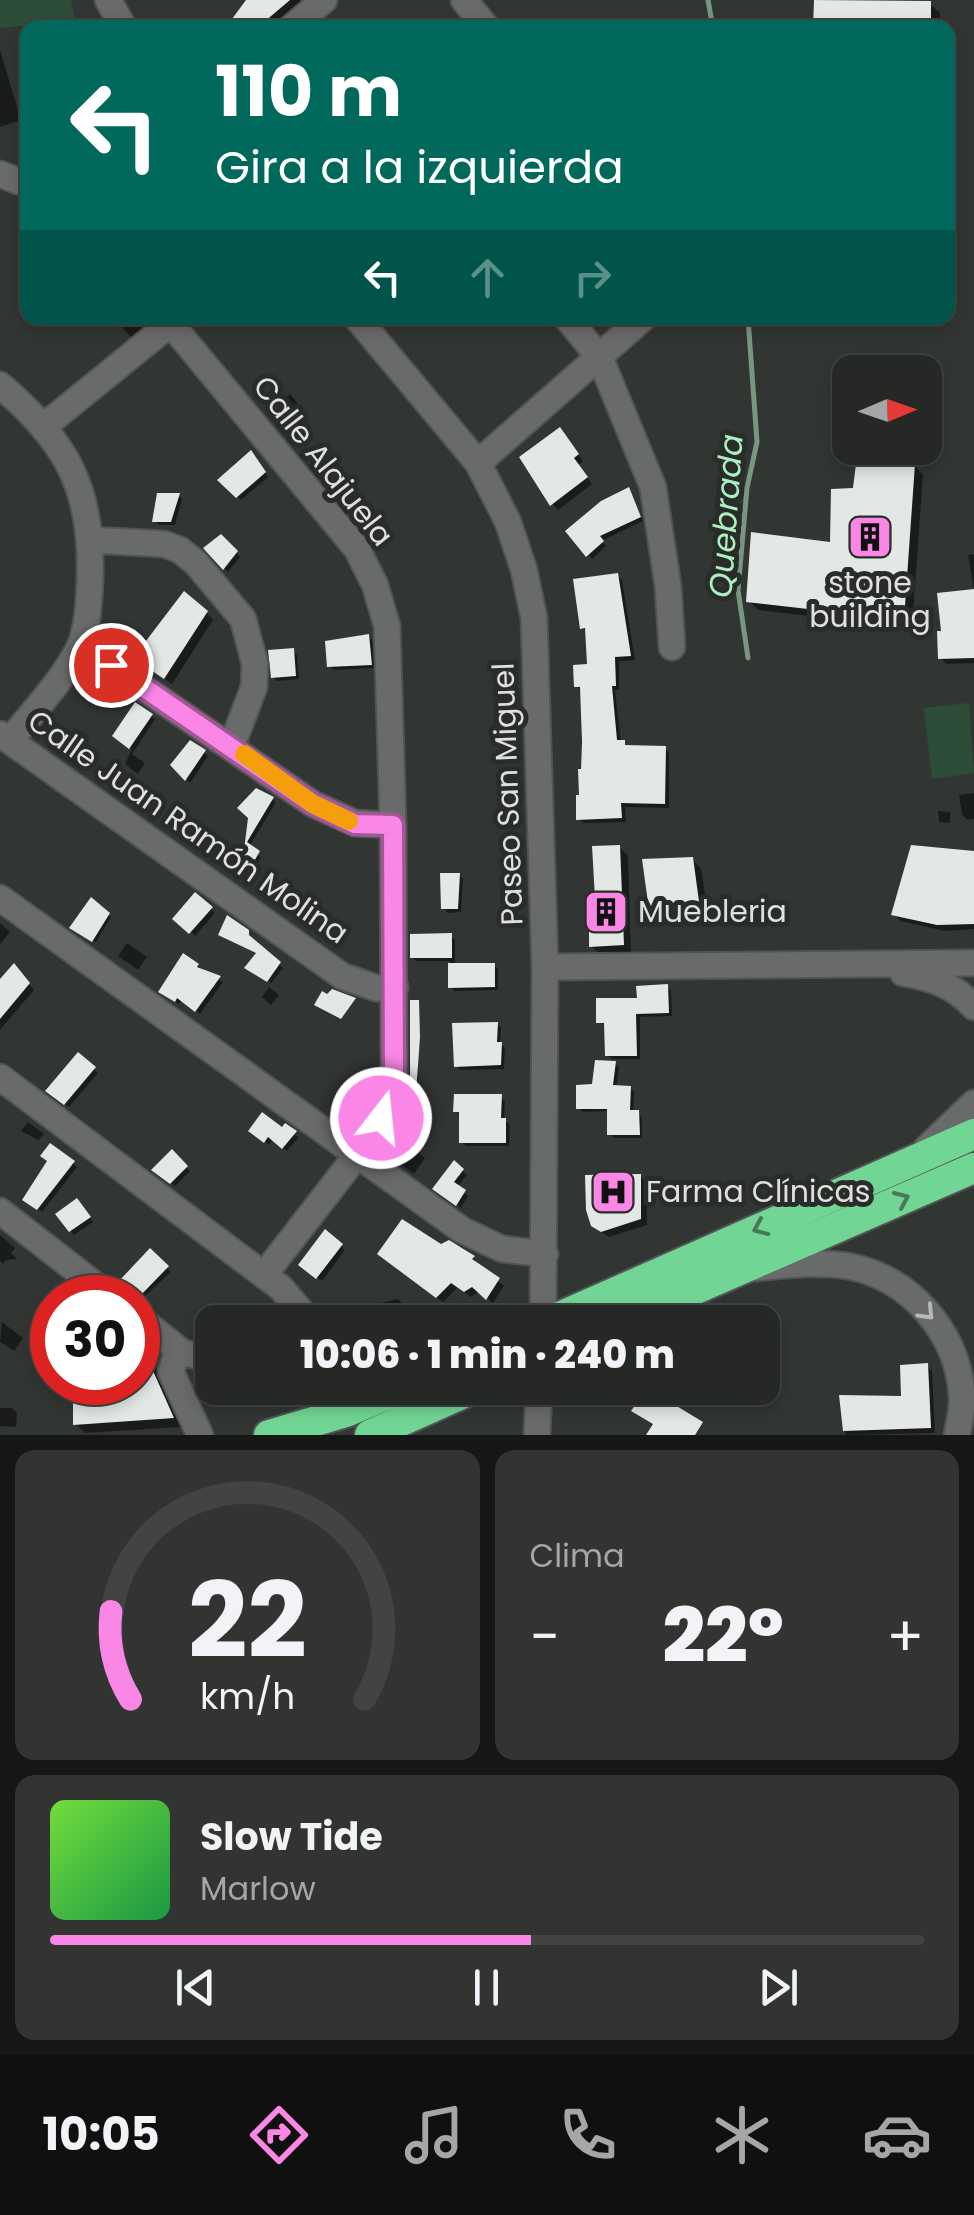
<!DOCTYPE html>
<html lang="es">
<meta charset="utf-8">
<style>
body{margin:0;font-family:Poppins,sans-serif;background:#323432;color:#f1f3f6;height:100vh;display:flex;flex-direction:column;font-size:38px;white-space:nowrap}
*{box-sizing:border-box;margin:0}
p{font-size:32px;color:#a4a6a7}
.icon{flex:none;width:55px;height:55px;fill:none;stroke:currentColor;stroke-width:2;stroke-linecap:round;stroke-linejoin:round}
.map{position:relative;height:1435px;overflow:hidden}
.panel{display:flex;flex-direction:column;gap:15px;padding:15px;background:#151615;flex:1}
.panel>*{flex:none}
.banner{position:absolute;left:20px;top:20px;width:935px;height:305px;border-radius:20px;box-shadow:0 5px 15px #0003,0 0 0 2px #424443;background:#00695c;color:#fff;overflow:hidden}
.needle{width:65px;rotate:88deg}
.fabs{position:absolute;left:832px;top:355px;display:grid;gap:20px}
.fabs a{display:grid;place-items:center;width:110px;height:110px;border-radius:20px;background:#262826;box-shadow:0 5px 15px #0003,0 0 0 2px #424443;font-size:50px}
.speed{position:absolute;left:30px;top:1275px;display:flex;gap:20px;font-size:50px;font-weight:700;text-align:center}
.speed>*{display:grid;place-content:center;width:130px;height:130px;border-radius:50%;background:#262826;box-shadow:0 5px 15px #0003,0 0 0 2px #424443;line-height:1}
.speed .limit{border:15px solid #d22;background:#fff;color:#111}
.pin{position:absolute;display:grid;place-items:center;width:85px;height:85px;color:#fff;margin:-42px;border:5px solid #fff;border-radius:50%;box-shadow:0 2px 10px #0007}
.me{position:absolute;width:110px;margin:-55px;rotate:16deg;stroke-linejoin:round;filter:drop-shadow(0 0 8px #0008)}
.turn{display:flex;align-items:center;gap:35px;height:210px;padding:0 30px;font-size:45px}
.turn .icon{width:130px;height:130px;stroke-width:2.5}
.turn b{display:block;font-size:70px;line-height:85px}
.lanes{display:flex;align-items:center;height:95px;padding:0 30px;background:#0003;justify-content:center;gap:50px;direction:ltr}
.lanes .off{opacity:.35}
.big{font-size:75px;font-weight:800;line-height:1.1}
.panel .widget{flex:1;display:flex;flex-direction:column;justify-content:center;gap:15px;min-width:0;padding:0 35px;border-radius:20px;background:#323432}
.panel .dial{align-items:center;gap:0}
.dial svg{height:260px;overflow:visible;fill:none;stroke:#424443;stroke-width:7;stroke-linecap:round;text-anchor:middle}
.dial text{fill:#f1f3f6;stroke:none}
.song{display:flex;align-items:center;gap:30px}
.cover{width:120px;height:120px;border-radius:15px;background:linear-gradient(135deg,hsl(100 70% 55%),hsl(140 70% 35%))}
.played{height:10px;border-radius:5px;background:linear-gradient(90deg,#fa87e6 55%,#424443 55%)}
.keys{display:flex;justify-content:space-around;direction:ltr}
.heat{display:flex;justify-content:space-between;align-items:center;font-size:55px;direction:ltr}
.panel .tiles{flex:1;display:grid;gap:15px;grid-template-columns:1fr 1fr}
.widget:last-child{grid-column:span 2}
.trip{position:absolute;left:195px;top:1305px;width:585px;height:100px;border-radius:20px;background:#262826;box-shadow:0 5px 15px #0003,0 0 0 2px #424443;font-weight:800;line-height:100px;text-align:center}
.menu{display:flex;height:160px;justify-content:space-around;align-items:center;background:#0f100f;color:#a4a6a7}
.menu .icon{width:70px;height:70px}
.menu .active{color:#fa87e6}
.menu b{font-size:45px;color:#f1f3f6}
.map>svg:first-child{display:block}
.green{fill:#2e4d39}
.shadow{fill:#0007}
.lines{fill:none;stroke-linecap:round;stroke-linejoin:round}
.stream{stroke:#789682;stroke-width:5}
.building{fill:#e4e8e5}
.minor-casing{stroke:#515452;stroke-width:29}
.highway-casing{stroke:#515452;stroke-width:34}
.minor{stroke:#686b69;stroke-width:25}
.highway{stroke:#71d695;stroke-width:30}
.oneway{stroke:#49785a}
.oneway2{stroke:#b5b8b6}
.route-casing{stroke:#a25896;stroke-width:25}
.route{stroke:#fa87e6;stroke-width:18}
.slow{stroke:#f59e0b;stroke-width:18}
.labels{text-anchor:middle;stroke-width:10;stroke-linejoin:round;paint-order:stroke}
.street-label{font-size:30px;fill:#dfe1df;stroke:#292c29}
.poi-label{font-size:30px;fill:#dfe1df;stroke:#292c29;text-anchor:start}
.water-label{font-size:32px;font-style:italic;fill:#abf0c0;stroke:#292c29}
</style>
<div class="map">
<svg width="974" height="1435" viewBox="0 0 974 1435">
<rect width="100%" height="100%" fill="#323633"/>
<path class="green" d="M0,0H71L75,20L0,28Z
M969,703L974,773L932,779L924,708Z"/>
<path class="shadow" d="M249,0H300L302,2L271,28H246L235,19Z
M930,4L940,13L939,28H816Z
M0,50L21,120L0,127Z
M113,318H148L152,325L134,340Z
M290,394L306,413L291,422L278,405Z
M565,436L583,461L578,465L592,484L558,510L542,491Z
M875,448H918L917,469L923,475L912,628L758,610L749,601L833,544L855,490L875,461Z
M255,457L268,477L241,500L220,480Z
M629,490L643,521L601,541L606,546L592,559L569,531Z
M179,496L182,499L175,525H159L155,521Z
M221,537L240,557L228,572L207,548Z
M974,554V590L968,555Z
M617,575L622,580L635,660L619,661V690H615L621,742L629,747L665,748L669,753V808L625,807L626,822L584,823L579,819L583,692L576,686L589,667L588,633L583,628Z
M974,592V663L946,664L941,658Z
M207,613L213,620L172,684L143,665Z
M368,636L372,640L375,668L334,670L329,666Z
M293,651L297,655L299,679L277,681L273,677Z
M151,716L155,719L132,754L145,763L138,774L125,764L132,749L118,740Z
M68,737L91,746L78,768L65,757Z
M204,752L208,756L190,783L173,765Z
M256,791L276,802L249,847L261,857L256,866L245,857Z
M974,793V819L967,820L962,814L959,795Z
M938,811L950,812V823L939,822Z
M619,847L628,856L631,953L600,954L591,946L597,901Z
M974,853V929L945,931L901,921L894,915Z
M692,859L701,869L709,918L661,919L651,909Z
M459,875L463,879L461,912L448,913L444,908Z
M195,895L215,913L195,936L176,918Z
M91,900L111,917L96,942L75,930Z
M0,923L10,932L0,944Z
M248,932L251,940L283,968L271,983L250,971L259,954L224,938Z
M451,936L455,940V965H494L498,969V990L454,991L450,986V961H416L412,957Z
M127,943L147,957L138,970L118,956Z
M197,965L223,982L200,1014L182,1000L179,1004L166,996Z
M18,972L34,990L0,1030V983Z
M269,987L279,995L271,1005L262,997Z
M667,987L671,991L672,1016L640,1017V1059H612L607,1055V1026L599,1022Z
M418,1003V1094H410L408,1092Z
M497,1024L501,1028L500,1043L505,1048L504,1069L460,1070L456,1066Z
M78,1055L98,1073L69,1107L52,1094Z
M615,1064L619,1067L616,1088H630L634,1092L633,1113L642,1117V1138H614L610,1134L609,1111L583,1112L579,1108Z
M500,1097L505,1101L504,1120L510,1125L509,1146H466L462,1142L460,1115L456,1111Z
M28,1122L44,1134L38,1140L21,1131Z
M283,1130L299,1137L287,1151L273,1139L269,1145L255,1135Z
M406,1143L425,1158L414,1174L395,1160Z
M172,1153L190,1171L175,1186L158,1174Z
M50,1161L73,1163L77,1167L42,1212L29,1203Z
M454,1163L467,1175L457,1187L468,1196L461,1208L440,1192Z
M640,1176L647,1183V1225L609,1237L601,1232L593,1224Z
M81,1205L93,1222L74,1235L71,1231Z
M0,1235L15,1248L11,1253L17,1259L6,1260L3,1264L0,1261Z
M341,1246L345,1250L322,1281L305,1269Z
M441,1247L473,1258L477,1265L504,1286L493,1303L480,1291L471,1297L458,1287L443,1302L386,1260Z
M150,1252L171,1272L142,1299L123,1281Z
M67,1287L81,1298H59Z
M398,1299L402,1303L406,1322H386L381,1303Z
M2,1322L23,1338L14,1351L0,1342Z
M138,1341L157,1371L182,1427L85,1433L76,1424L138,1382Z
M927,1366L932,1371L935,1433L846,1435L845,1430L904,1399Z
M0,1408H12L17,1413L16,1427L0,1426Z"/>
<g class="lines">
<path class="stream" d="M708,0L713,28
M748,658L738,590L747,488L757,442L748,318"/>
</g>
<path class="building" d="M246,0H290L257,28L232,19Z
M814,0L931,1V28H813Z
M560,427L579,454L574,458L588,477L550,506L519,457Z
M251,450L266,472L236,498L217,480Z
M857,456L915,464L904,620L746,602L751,532L830,542L831,489L853,488Z
M629,487L641,517L600,536L604,541L586,557L565,531L601,501Z
M157,493H180L171,522H152Z
M221,534L238,551L223,570L203,548Z
M618,573L631,656L615,657L616,686H612L617,740H625V745L666,746L665,804L621,803L622,818L576,820V795H579L578,769H581L582,741L580,687H574L573,665L587,664L585,628L580,629L573,579Z
M974,589V658L938,659L937,631H941L937,593Z
M184,591L208,611L164,679L133,658Z
M369,634L372,665L327,667L325,641Z
M294,648L296,676L271,678L268,650Z
M135,702L153,714L129,749L112,736Z
M190,740L206,750L185,781L170,765Z
M256,788L274,797L247,842L260,851L252,865L243,858L248,818L237,808Z
M620,845L624,945L589,947V898H595L592,846Z
M911,845L974,851V924L937,925L891,915Z
M693,857L700,909L649,910L642,859Z
M440,873H460L458,909H441Z
M195,892L213,907L189,934L172,919Z
M91,897L110,913L92,942L69,928Z
M227,915L249,930V935L281,962L267,982L244,968L256,953L218,935Z
M452,933V958H410V934Z
M183,953L199,964L197,967L221,976L195,1012L177,998L175,1002L158,992Z
M14,963L30,983L0,1019V979Z
M448,963H495V987L448,988Z
M668,984L669,1013L636,1014L637,1056H605L604,1023H596V998H637L636,986Z
M332,989L356,998L341,1019L314,1005L322,991L327,994Z
M410,1000H419L420,1037L416,1093H405L410,1074Z
M498,1022L497,1042H502L501,1065L454,1067L452,1023Z
M78,1052L96,1067L64,1105L45,1091Z
M595,1060L616,1061L613,1085L631,1086L630,1110H639L640,1135H607V1109H576V1085L592,1084Z
M454,1094H502L501,1118H506V1143H459V1112H453Z
M262,1112L282,1127L285,1123L297,1131L282,1149L268,1137L264,1143L248,1131Z
M50,1143L75,1161L37,1210L22,1200L47,1161L40,1156Z
M172,1149L188,1166L170,1184L151,1170Z
M454,1160L464,1169L454,1182L466,1190L456,1206L432,1189Z
M641,1174V1219L601,1232L591,1226L586,1210L585,1175Z
M77,1198L91,1217L69,1232L55,1214Z
M402,1219L441,1244L449,1240L465,1250L475,1256L472,1259L500,1278L486,1300L472,1287L464,1292L451,1283L436,1298L377,1254Z
M325,1229L343,1244L316,1279L298,1265Z
M150,1248L169,1266L140,1296H135L119,1281Z
M138,1337L174,1418L73,1425V1382H138Z
M928,1363L931,1428L843,1431L839,1395L901,1396L900,1365Z
M647,1388L703,1422L695,1435H646L653,1424L631,1411Z"/>
<g class="lines">
<defs>
<path id="minor" d="M108,0L124,28
M464,0L487,28
M291,28L324,0
M0,174L28,185
M166,318L357,549L375,585L387,626L393,825L394,1074L381,1118L357,1155L264,1275
M357,318L478,463L508,522L524,570L534,618L545,967L543,1322
M567,318L600,358L653,487L668,586L672,647
M0,385C68,442 93,491 90,579C89,600 88,630 79,648C62,682 33,711 10,741
M43,427L171,323
M478,463L643,318
M91,540L164,544L180,550L196,563L243,619L255,664L254,687L232,745
M81,645L313,804L355,823L393,825
M0,734L342,976L376,988L395,987
M0,898L462,1230L502,1249L545,1254
M545,967L974,963
M903,973C932,978 954,985 974,1007
M0,1077L281,1288L310,1322
M927,1148L974,1103
M0,1211L112,1298
M755,1268C786,1265 817,1261 848,1266C911,1278 958,1333 962,1396C963,1409 959,1423 957,1435
M138,1317L183,1353L195,1355L212,1365
M183,1353L175,1359L171,1372L200,1435
M537,1435L539,1388"/>
<path id="highway" d="M548,1322L974,1134
M620,1322L974,1168
M269,1435L346,1412L402,1388
M370,1435L475,1388"/>
</defs>
<use href="#minor" class="minor-casing"/>
<use href="#highway" class="highway-casing"/>
<use href="#minor" class="minor"/>
<use href="#highway" class="highway"/>
</g>
<defs><path id="oneway-chevron" d="M-2-3.5L2.5 0L-2 3.5" fill="none" stroke-width="1.6" stroke-linecap="round" stroke-linejoin="round" transform="scale(2.5)"/></defs>
<g class="oneway">
<use href="#oneway-chevron" transform="translate(902 1199) rotate(-24)"/>
<use href="#oneway-chevron" transform="translate(760 1228) rotate(156)"/>
</g>
<use class="oneway2" href="#oneway-chevron" transform="translate(927 1313) rotate(46)"/>
<g class="lines">
<defs>
<path id="route" d="M111,665L313,804L355,824L393,825L394,1074L381,1118"/>
</defs>
<use href="#route" class="route-casing"/>
<use href="#route" class="route"/>
<path class="slow" d="M244,754L313,804L349,821"/>
</g>
<defs>
<symbol id="building-square" viewBox="-11 -11 22 22"><rect x="-9" y="-9" width="18" height="18" rx="4" fill="#fa87e6" stroke="#292c29"/><path d="M-4-6H4V6H1V3H-1V6H-4ZM-2.5-4.3h1.7v1.8h-1.7ZM.8-4.3h1.7v1.8H.8ZM-2.5-1h1.7V.8h-1.7ZM.8-1h1.7V.8H.8Z" fill="#111"/></symbol>
<symbol id="hospital-square" viewBox="-11 -11 22 22"><rect x="-9" y="-9" width="18" height="18" rx="4" fill="#fa87e6" stroke="#292c29"/><path d="M-5-5h3v3.5h4V-5h3V5h-3V1.5h-4V5h-3Z" fill="#111"/></symbol>
</defs>
<g fill-rule="evenodd">
<use href="#building-square" x="845" y="512" width="50" height="50"/>
<use href="#building-square" x="581" y="887" width="50" height="50"/>
<use href="#hospital-square" x="588" y="1167" width="50" height="50"/>
</g>
<g class="labels">
<g class="street-label">
<text transform="translate(323 461) rotate(52)" y="10">Calle Alajuela</text>
<text transform="translate(508 794) rotate(-92)" y="10">Paseo San Miguel</text>
<text transform="translate(188 827) rotate(35)" y="10">Calle Juan Ramón Molina</text>
</g>
<g class="poi-label">
<text x="870" y="593" text-anchor="middle">stone<tspan x="870" dy="34">building</tspan></text>
<text x="638" y="922">Muebleria</text>
<text x="646" y="1202">Farma Clínicas</text>
</g>
<g class="water-label">
<text transform="translate(726 516) rotate(-86)" y="11">Quebrada</text>
</g>
</g>
</svg>
<div class="fabs">
<a><svg class="needle" viewBox="-14 -14 28 28"><path d="M0-13l5 13h-10z" fill="#e53935"/><path d="M0 13l5-13h-10z" fill="#a4a6a7"/></svg></a>
</div>
<div class="speed"><div class="limit">30</div></div>
<div class="pin" style="left:111px;top:665px;background:#d93025"><svg class="icon" aria-label="arrive" viewBox="0 0 24 24"><path d="M6 21V4h12l-3 4 3 4H6"/></svg></div>
<svg class="me" style="left:381px;top:1118px" viewBox="-20 -20 40 40"><circle r="17" fill="#fa87e6" stroke="#fff" stroke-width="3"/><path d="M0-11L8 9 0 5-8 9z" fill="#fff"/></svg>
<div class="trip">10:06 · 1 min · 240 m</div>
<div class="banner">
<div class="turn"><svg class="icon" aria-label="left" viewBox="0 0 24 24"><path d="M17 20v-9H6M10 6l-5 5 5 5"/></svg><div><b>110 m</b>Gira a la izquierda</div></div>
<div class="lanes"><svg class="icon" aria-label="left" viewBox="0 0 24 24"><path d="M17 20v-9H6M10 6l-5 5 5 5"/></svg><svg class="icon off" aria-label="ahead" viewBox="0 0 24 24"><path d="M12 20V5M6 11l6-6 6 6"/></svg><svg class="icon off" aria-label="right" viewBox="0 0 24 24"><path d="M7 20v-9h11M14 6l5 5-5 5"/></svg></div>
</div>
</div>
<section class="panel">
<div class="tiles">
<div class="widget dial"><svg viewBox="0 0 100 80">
<path d="M14 69A42 42 0 1 1 86 69"/>
<path d="M14 69A42 42 0 0 1 8 42" stroke="#fa87e6"/>
<text x="50" y="56" font-size="32" font-weight="700">22</text>
<text x="50" y="72" font-size="11">km/h</text>
</svg></div>
<div class="widget"><p>Clima</p>
<div class="heat"><a>−</a><b class="big">22°</b><a>+</a></div>
</div>
<div class="widget">
<div class="song"><i class="cover"></i><div><b>Slow Tide</b><p>Marlow</p></div></div>
<div class="played"></div>
<div class="keys"><svg class="icon" aria-label="previous" viewBox="0 0 24 24"><path d="M18 5L8 12l10 7zM5 5v14"/></svg><svg class="icon" aria-label="pause" viewBox="0 0 24 24"><path d="M8 5v14M16 5v14"/></svg><svg class="icon" aria-label="next" viewBox="0 0 24 24"><path d="M6 5l10 7-10 7zM19 5v14"/></svg></div>
</div>
</div>
</section>
<nav class="menu">
<b>10:05</b>
<svg class="icon active" aria-label="directions" viewBox="0 0 24 24"><path d="M12 3l9 9-9 9-9-9zM9 14v-3h6M13 9l2 2-2 2"/></svg>
<svg class="icon" aria-label="music" viewBox="0 0 24 24"><path d="M9 18V5l10-2v13"/><circle cx="6" cy="18" r="3"/><circle cx="16" cy="16" r="3"/></svg>
<svg class="icon" aria-label="phone" viewBox="0 0 24 24"><path d="M5 4h4l2 5-3 2q2 4 5 5l2-3 5 2v4C11 20 4 13 5 4z"/></svg>
<svg class="icon" aria-label="climate" viewBox="0 0 24 24"><path d="M12 3v18M4 7l16 10M4 17L20 7"/></svg>
<svg class="icon" aria-label="car" viewBox="0 0 24 24"><path d="M5 17H2v-5l4-1 3-4h7l3 4 3 1v5h-3M9 17h6M6 11h13"/><circle cx="7" cy="17" r="2"/><circle cx="17" cy="17" r="2"/></svg>
</nav>
